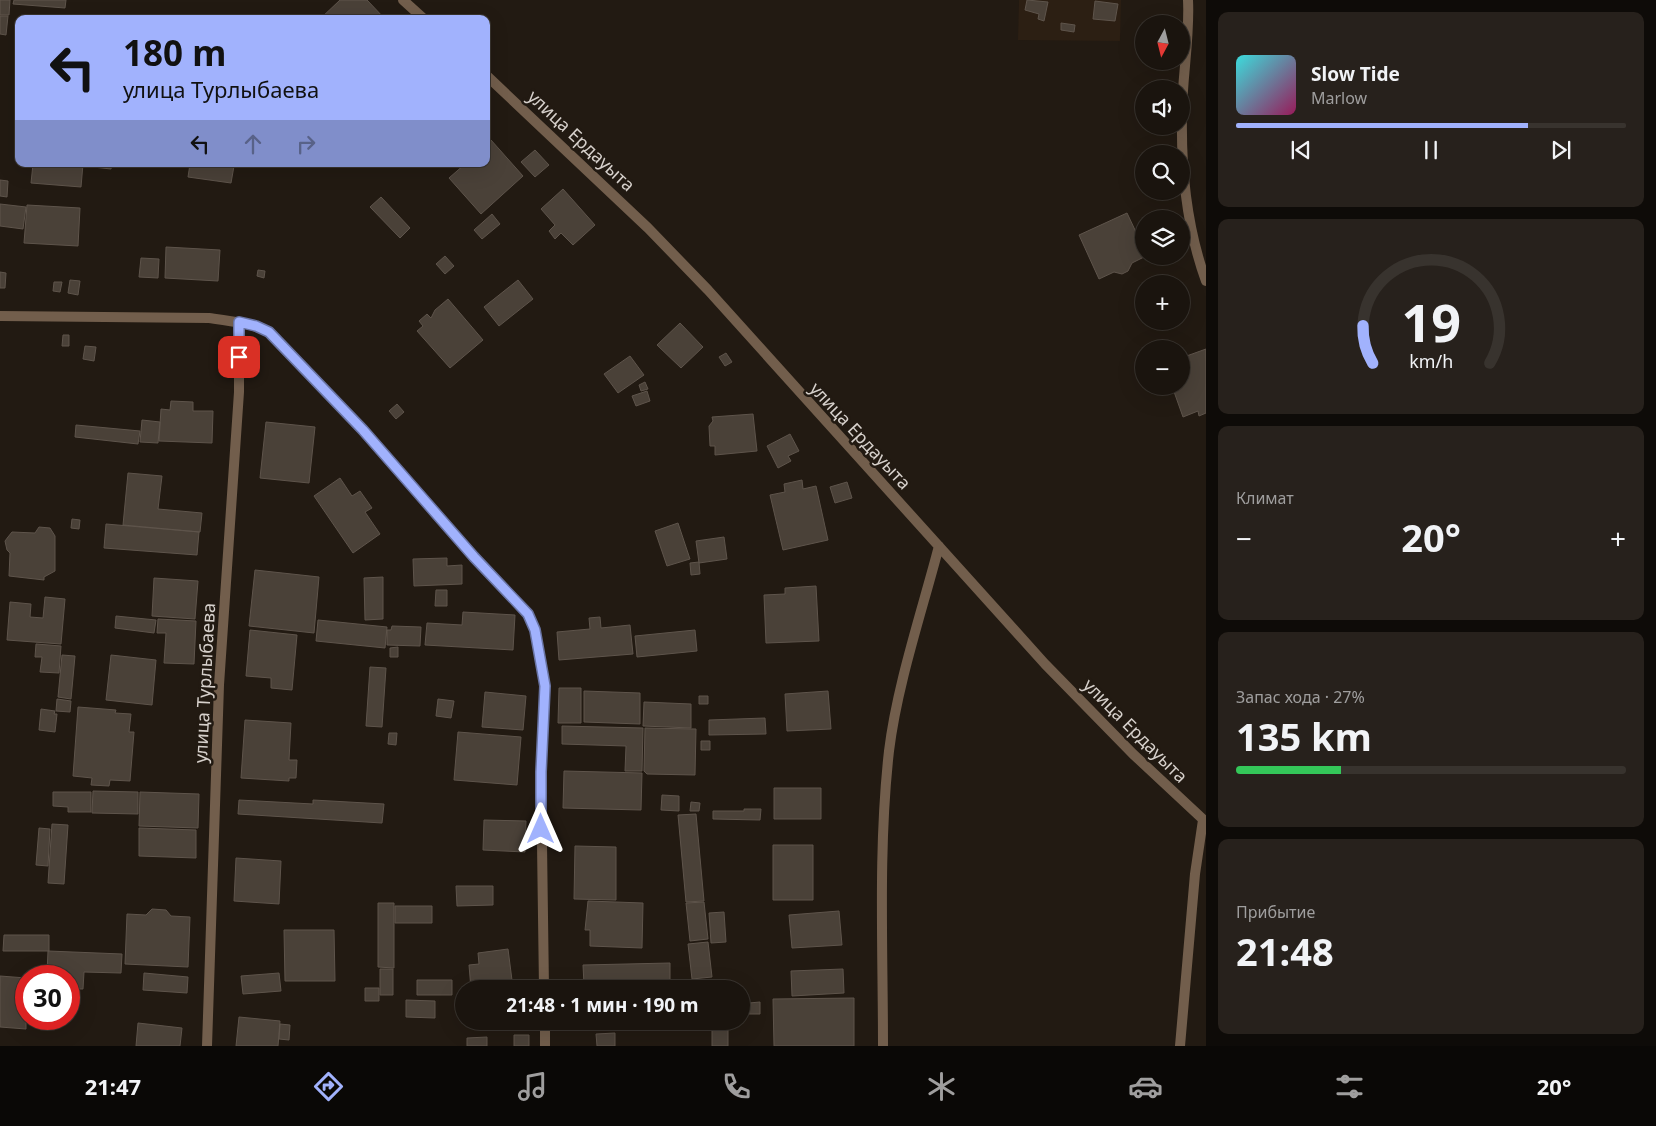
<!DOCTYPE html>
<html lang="ru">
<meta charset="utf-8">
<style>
body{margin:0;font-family:"Noto Sans",sans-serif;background:#27211c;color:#f1f3f6;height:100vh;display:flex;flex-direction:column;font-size:19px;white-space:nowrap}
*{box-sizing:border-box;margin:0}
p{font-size:16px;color:#9f9e9e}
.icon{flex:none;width:28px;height:28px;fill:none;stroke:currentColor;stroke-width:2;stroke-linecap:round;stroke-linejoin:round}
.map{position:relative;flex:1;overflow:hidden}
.drawer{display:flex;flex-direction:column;gap:12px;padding:12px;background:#0e0b08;width:450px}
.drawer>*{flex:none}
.banner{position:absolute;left:15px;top:15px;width:475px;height:152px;border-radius:10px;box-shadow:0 5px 20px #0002,0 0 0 1px #38332e;background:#a1b2fd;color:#111;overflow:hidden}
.needle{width:32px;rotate:187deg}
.controls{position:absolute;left:1135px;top:15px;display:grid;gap:10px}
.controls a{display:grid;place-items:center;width:55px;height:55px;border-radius:50%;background:#1a140e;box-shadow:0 5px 20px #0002,0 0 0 1px #38332e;font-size:25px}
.speed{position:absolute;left:15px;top:965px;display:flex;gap:10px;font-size:25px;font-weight:700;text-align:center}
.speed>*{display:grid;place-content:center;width:65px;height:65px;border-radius:50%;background:#1a140e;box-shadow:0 5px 20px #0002,0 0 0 1px #38332e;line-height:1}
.speed .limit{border:8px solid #d22;background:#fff;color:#111}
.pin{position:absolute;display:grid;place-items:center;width:42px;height:42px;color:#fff;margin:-21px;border-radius:10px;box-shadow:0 2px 8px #0006}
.me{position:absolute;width:55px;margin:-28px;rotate:0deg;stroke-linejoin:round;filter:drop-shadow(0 0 4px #0008)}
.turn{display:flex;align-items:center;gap:18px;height:105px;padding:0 25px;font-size:22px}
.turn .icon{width:65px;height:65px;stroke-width:2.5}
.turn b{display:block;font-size:35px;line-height:42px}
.lanes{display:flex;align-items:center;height:48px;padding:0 25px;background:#0003;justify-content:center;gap:25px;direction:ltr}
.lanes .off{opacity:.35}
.big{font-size:38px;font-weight:700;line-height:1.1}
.drawer .tile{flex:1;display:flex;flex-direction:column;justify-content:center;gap:8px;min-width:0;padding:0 18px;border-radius:10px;background:#27211c}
.drawer .dial{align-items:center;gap:0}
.dial svg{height:130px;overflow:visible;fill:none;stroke:#38332e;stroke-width:7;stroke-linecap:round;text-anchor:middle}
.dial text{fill:#f1f3f6;stroke:none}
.song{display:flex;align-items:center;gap:15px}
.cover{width:60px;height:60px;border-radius:8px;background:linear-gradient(135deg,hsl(180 70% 55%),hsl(330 70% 35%))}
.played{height:5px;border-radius:2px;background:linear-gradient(90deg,#a1b2fd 75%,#38332e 75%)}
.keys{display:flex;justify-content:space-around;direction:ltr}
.heat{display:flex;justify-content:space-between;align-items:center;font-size:28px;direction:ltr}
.charge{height:8px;border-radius:4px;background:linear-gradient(90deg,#34c759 27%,#38332e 0)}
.trip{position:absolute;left:455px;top:980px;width:295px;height:50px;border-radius:25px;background:#1a140e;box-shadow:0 5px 20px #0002,0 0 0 1px #38332e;font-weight:700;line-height:50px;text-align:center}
.tabs{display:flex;height:80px;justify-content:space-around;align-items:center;background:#0a0806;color:#9f9e9e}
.tabs .icon{width:35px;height:35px}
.tabs .selected{color:#a1b2fd}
.tabs b{font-size:22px;color:#f1f3f6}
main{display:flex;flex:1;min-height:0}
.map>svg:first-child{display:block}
.built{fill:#2c1f13}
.building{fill:#4a4138;stroke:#5e544b}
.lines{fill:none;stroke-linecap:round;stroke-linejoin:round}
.minor{stroke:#725e4c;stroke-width:10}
.route-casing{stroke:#6974a4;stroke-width:12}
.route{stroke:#a1b2fd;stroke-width:9}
.labels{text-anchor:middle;stroke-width:5;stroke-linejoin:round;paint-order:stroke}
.street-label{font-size:18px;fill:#d6d0cb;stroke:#221a12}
</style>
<main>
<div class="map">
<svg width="1206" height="1046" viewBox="0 0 1206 1046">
<rect width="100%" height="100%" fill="#221a12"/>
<path class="built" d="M1019,0H1121L1120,41L1018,40Z"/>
<path class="building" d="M0,0H10L9,15H0Z
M14,0H66L65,8L13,4Z
M340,0H367L385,19H320Z
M1027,0L1048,2L1044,21L1038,19L1039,14L1025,10Z
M1095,1L1118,4L1115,21L1093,19Z
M0,16H8L6,35L0,34Z
M1061,23L1075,25L1074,32L1061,30Z
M491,140L523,176L481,214L449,178L465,164H486V144Z
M535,150L549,165L535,177L521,162Z
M33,164H83L81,187L31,183Z
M94,164H112L111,169L93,167Z
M190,164L234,166L231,183L188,177Z
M0,180L8,181L7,197L0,196Z
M563,189L595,225L573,245L561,233L555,239L549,231L555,225L541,209Z
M381,197L410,228L400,238L370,207Z
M0,204L26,207L23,229L0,226Z
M27,205L80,208L78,246L24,243Z
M1127,213L1144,249V256H1146L1132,263L1128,271L1122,274L1114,272L1099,279L1079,235Z
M492,214L500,224L482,239L474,230Z
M166,247L220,250L218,281L165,278Z
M445,256L454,266L445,274L436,264Z
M141,258L159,259L158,278L139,277Z
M258,270L265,271L264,278L257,276Z
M0,272L6,273L5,288H0Z
M70,280L80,281L78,295L68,293Z
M518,280L533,299L499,326L484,307Z
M54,282H62L60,292L53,291Z
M448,299L483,340L450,368L417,331L423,326L419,321L427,314L431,318L435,310Z
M680,323L703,347L681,368L657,345Z
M63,335H69V346H62Z
M85,346L96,347L94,361L83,359Z
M1206,349V413L1199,416L1198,411L1183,417L1172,386H1181V373L1183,372L1181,358Z
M726,353L732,362L725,366L719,357Z
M630,356L644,375L618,393L604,374Z
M645,382L648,389L641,391L639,385Z
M647,391L650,401L636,406L632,396Z
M171,401L193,402V411H213L212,443L159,441L161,409L170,410Z
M397,404L404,412L396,419L389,411Z
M753,414L757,451L715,455V446H710L709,426L713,421L712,417Z
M142,420L160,422L158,443L140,442Z
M266,422L315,427L309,483L260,478Z
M76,425L140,431L138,444L75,437Z
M790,434L799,451L788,456L791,461L778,468L767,446Z
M128,473L162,476L158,509L202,513L200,532L123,525Z
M340,478L352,496L360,491L372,508L365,512L380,534L353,553L314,496Z
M802,480L803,489L816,486L828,540L783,550L770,495L785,492L784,484Z
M847,482L852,498L835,503L830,487Z
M72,519L80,520L79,529L71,528Z
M678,523L690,559L667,566L655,531Z
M106,524L199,532L197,555L104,548Z
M39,527L50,528L55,536V571L44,577V580L9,576L10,553L7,550L5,541L8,537L12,532L35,533Z
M724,537L727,559L699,563L696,541Z
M447,558V566L462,565V584L414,586L413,559Z
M699,562L700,574L691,575L690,563Z
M255,570L319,577L314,633L249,626Z
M383,577V619L365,620L364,578Z
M154,578L198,581L195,619L152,616Z
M816,586L819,641L766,643L764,595L785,594V588Z
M436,590H447V606H435Z
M45,597L65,599L61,644L7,640L10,602L31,604L30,617L43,618Z
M463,612L515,615L513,650L425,645L427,623L462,625Z
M116,616L156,620L154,633L115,628Z
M600,617L601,628L630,625L633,654L559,660L557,632L590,629L589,618Z
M158,619L196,621L194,664L164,663L166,633H157Z
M318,620L387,627L385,648L316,641Z
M392,626L421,627L420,646L387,645V630H391Z
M250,630L297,635L292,690L271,688V678L246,676Z
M695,630L697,651L637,657L635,636Z
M36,644L61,646L59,673L40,672L42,657H35Z
M398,647V657H390V648Z
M62,655L75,656L71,699L58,697Z
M111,655L156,660L152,705L106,700Z
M370,667L386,668L382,727L366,726Z
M559,688H581V723H558Z
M584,691L640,693V724L584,722Z
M828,691L831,729L787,731L785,694Z
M485,692L526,696L523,730L482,727Z
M699,696H708V704H699Z
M57,699L71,701L70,712L56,711Z
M438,699L454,701L451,718L436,716Z
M644,702L691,704V728L643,726Z
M78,707L116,710L115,713L131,714L129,732H134L130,781L110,780L109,786L91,785L92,778L73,776Z
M41,709L55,711L54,714H57L55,732L39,730Z
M765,718L766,734L709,735V720Z
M245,720L291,723L289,760H297L296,778H289V781L241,778Z
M562,726L643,728L642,771H625L626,746L562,744Z
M645,728L696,729L695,775L647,774L644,771Z
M458,732L521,737L517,785L454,780Z
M389,733H397L396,745L388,744Z
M701,741H710V750H701Z
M564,771L642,773L641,810L563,808Z
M774,788H821V819H774Z
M93,791L138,792V814L92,813Z
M53,792H91V812H68V807L53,806Z
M140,792L199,794L198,828L139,826Z
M662,795L679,796V811L661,810Z
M239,800L313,804V800L384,804L382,823L238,814Z
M691,802L700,803L699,811H690Z
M744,809H761L760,820L713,819V811H744Z
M696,814L704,901L686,902L678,815Z
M484,820L526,821L525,852L483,850Z
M52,824L68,825L64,884L48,883Z
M39,828L50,829L48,866L36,865Z
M139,828L196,830V858L139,856Z
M773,845H813V900H773Z
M575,846L616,847V900L574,899Z
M236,858L281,861L279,904L234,901Z
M456,886H493V905L457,906Z
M588,901L643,903L642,948L590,946V930H585Z
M704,902L708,939L690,941L686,903Z
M378,903H394V968L378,967Z
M395,906H432V923H395Z
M152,909L166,910L171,916L190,917L188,967L125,964L127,914L146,915Z
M839,911L842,945L792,948L789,915Z
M724,912L726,942L711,943L709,913Z
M284,930H334L335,981H285Z
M4,935H49V951H3Z
M708,942L712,977L692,979L688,944Z
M508,949L513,988L471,989L469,965L479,964L478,953Z
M48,951L122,954L121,973L84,972L83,989H69V976H66V973H47Z
M670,963V982L584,985L583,965Z
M380,969H393V995H380Z
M843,969L844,993L792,996L791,971Z
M144,973L188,977L187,993L143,990Z
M279,973L281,991L243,994L241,976Z
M0,976L26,978V1029L0,1027Z
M417,980H452V995H417Z
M365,988H379V1001H365Z
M854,998V1046H774L773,999Z
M406,1000L435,1001V1018L406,1017Z
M760,1002V1014H749V1003Z
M239,1017L280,1021L278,1046H236Z
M712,1021H728V1046H712Z
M138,1023L182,1028L180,1046H136Z
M280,1024L290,1025L289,1040L279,1039Z
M615,1033V1046H597L596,1034Z
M514,1035H529V1046H514Z
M487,1037V1046H467V1038Z"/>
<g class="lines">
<path class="minor" d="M403,0L424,19
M1188,0C1190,38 1182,77 1182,115C1181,170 1187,229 1206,281
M486,75L648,228L708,290L1045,664L1133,754L1206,822
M0,316L209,318C231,321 250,323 269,332L363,430L474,557L528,614L535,630L545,686L541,772L544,989
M545,1021V1046
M207,1046L219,685L239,392V322
M883,1046C883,948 878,849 889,751C897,685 922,611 939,546
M1180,1046L1195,874L1203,820"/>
</g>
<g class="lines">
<defs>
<path id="route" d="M239,357V322L256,326L269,332L363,430L474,557L528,614L535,630L545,686L541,772V829"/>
</defs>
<use href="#route" class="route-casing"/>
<use href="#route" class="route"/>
</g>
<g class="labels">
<g class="street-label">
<text transform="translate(581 141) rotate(43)" y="6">улица Ердауыта</text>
<text transform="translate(860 436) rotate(47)" y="6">улица Ердауыта</text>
<text transform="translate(205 683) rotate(-87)" y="6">улица Турлыбаева</text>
<text transform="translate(1135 731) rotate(45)" y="6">улица Ердауыта</text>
</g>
</g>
</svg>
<div class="controls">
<a><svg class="needle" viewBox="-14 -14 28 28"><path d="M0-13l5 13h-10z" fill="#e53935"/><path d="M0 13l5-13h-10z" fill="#9f9e9e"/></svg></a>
<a><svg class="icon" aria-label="sound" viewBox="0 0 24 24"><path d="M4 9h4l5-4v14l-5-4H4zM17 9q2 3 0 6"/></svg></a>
<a><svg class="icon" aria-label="search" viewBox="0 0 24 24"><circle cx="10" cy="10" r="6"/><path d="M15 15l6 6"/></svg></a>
<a><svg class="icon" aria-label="layers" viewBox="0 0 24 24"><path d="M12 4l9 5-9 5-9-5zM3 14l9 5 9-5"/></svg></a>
<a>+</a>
<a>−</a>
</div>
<div class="speed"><div class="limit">30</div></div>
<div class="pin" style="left:239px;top:357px;background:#d93025"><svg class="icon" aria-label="arrive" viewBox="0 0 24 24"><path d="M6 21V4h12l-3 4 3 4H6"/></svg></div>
<svg class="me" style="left:541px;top:829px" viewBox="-20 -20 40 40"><path d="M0-17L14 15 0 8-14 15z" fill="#a1b2fd" stroke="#fff" stroke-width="4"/></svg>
<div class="trip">21:48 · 1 мин · 190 m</div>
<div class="banner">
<div class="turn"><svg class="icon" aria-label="left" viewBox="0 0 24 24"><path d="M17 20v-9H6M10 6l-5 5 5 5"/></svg><div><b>180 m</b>улица Турлыбаева</div></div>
<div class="lanes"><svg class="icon" aria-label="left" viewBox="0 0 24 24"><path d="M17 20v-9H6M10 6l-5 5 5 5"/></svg><svg class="icon off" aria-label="ahead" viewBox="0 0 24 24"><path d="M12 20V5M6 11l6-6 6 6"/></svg><svg class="icon off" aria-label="right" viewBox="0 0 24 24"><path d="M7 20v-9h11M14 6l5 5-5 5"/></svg></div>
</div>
</div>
<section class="drawer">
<div class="tile">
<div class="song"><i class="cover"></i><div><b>Slow Tide</b><p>Marlow</p></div></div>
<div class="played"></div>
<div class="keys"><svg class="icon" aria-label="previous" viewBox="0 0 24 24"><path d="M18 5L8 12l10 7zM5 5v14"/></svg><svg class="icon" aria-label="pause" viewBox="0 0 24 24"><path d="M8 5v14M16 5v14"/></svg><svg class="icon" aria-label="next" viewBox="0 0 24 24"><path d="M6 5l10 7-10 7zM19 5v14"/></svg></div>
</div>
<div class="tile dial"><svg viewBox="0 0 100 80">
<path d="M14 69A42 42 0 1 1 86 69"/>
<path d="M14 69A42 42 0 0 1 8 46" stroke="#a1b2fd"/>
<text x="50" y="56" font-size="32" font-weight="700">19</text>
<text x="50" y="72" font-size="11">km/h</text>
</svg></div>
<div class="tile"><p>Климат</p>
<div class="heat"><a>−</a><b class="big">20°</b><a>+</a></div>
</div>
<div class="tile"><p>Запас хода · 27%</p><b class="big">135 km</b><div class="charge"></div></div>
<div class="tile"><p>Прибытие</p><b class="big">21:48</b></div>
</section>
</main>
<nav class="tabs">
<b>21:47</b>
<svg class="icon selected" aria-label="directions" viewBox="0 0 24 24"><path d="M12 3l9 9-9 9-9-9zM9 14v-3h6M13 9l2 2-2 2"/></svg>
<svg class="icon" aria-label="music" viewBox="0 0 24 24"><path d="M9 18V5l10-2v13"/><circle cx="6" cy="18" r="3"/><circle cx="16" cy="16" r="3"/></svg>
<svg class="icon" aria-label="phone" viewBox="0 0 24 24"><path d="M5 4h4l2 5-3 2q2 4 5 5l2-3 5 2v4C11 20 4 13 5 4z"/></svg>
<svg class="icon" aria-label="climate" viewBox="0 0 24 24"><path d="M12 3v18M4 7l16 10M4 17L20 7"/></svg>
<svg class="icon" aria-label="car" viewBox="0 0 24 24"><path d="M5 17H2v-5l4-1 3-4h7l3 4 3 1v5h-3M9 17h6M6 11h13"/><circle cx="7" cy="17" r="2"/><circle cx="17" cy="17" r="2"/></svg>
<svg class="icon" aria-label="filters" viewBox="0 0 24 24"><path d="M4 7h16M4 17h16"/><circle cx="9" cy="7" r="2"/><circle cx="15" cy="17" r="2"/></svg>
<b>20°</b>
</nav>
